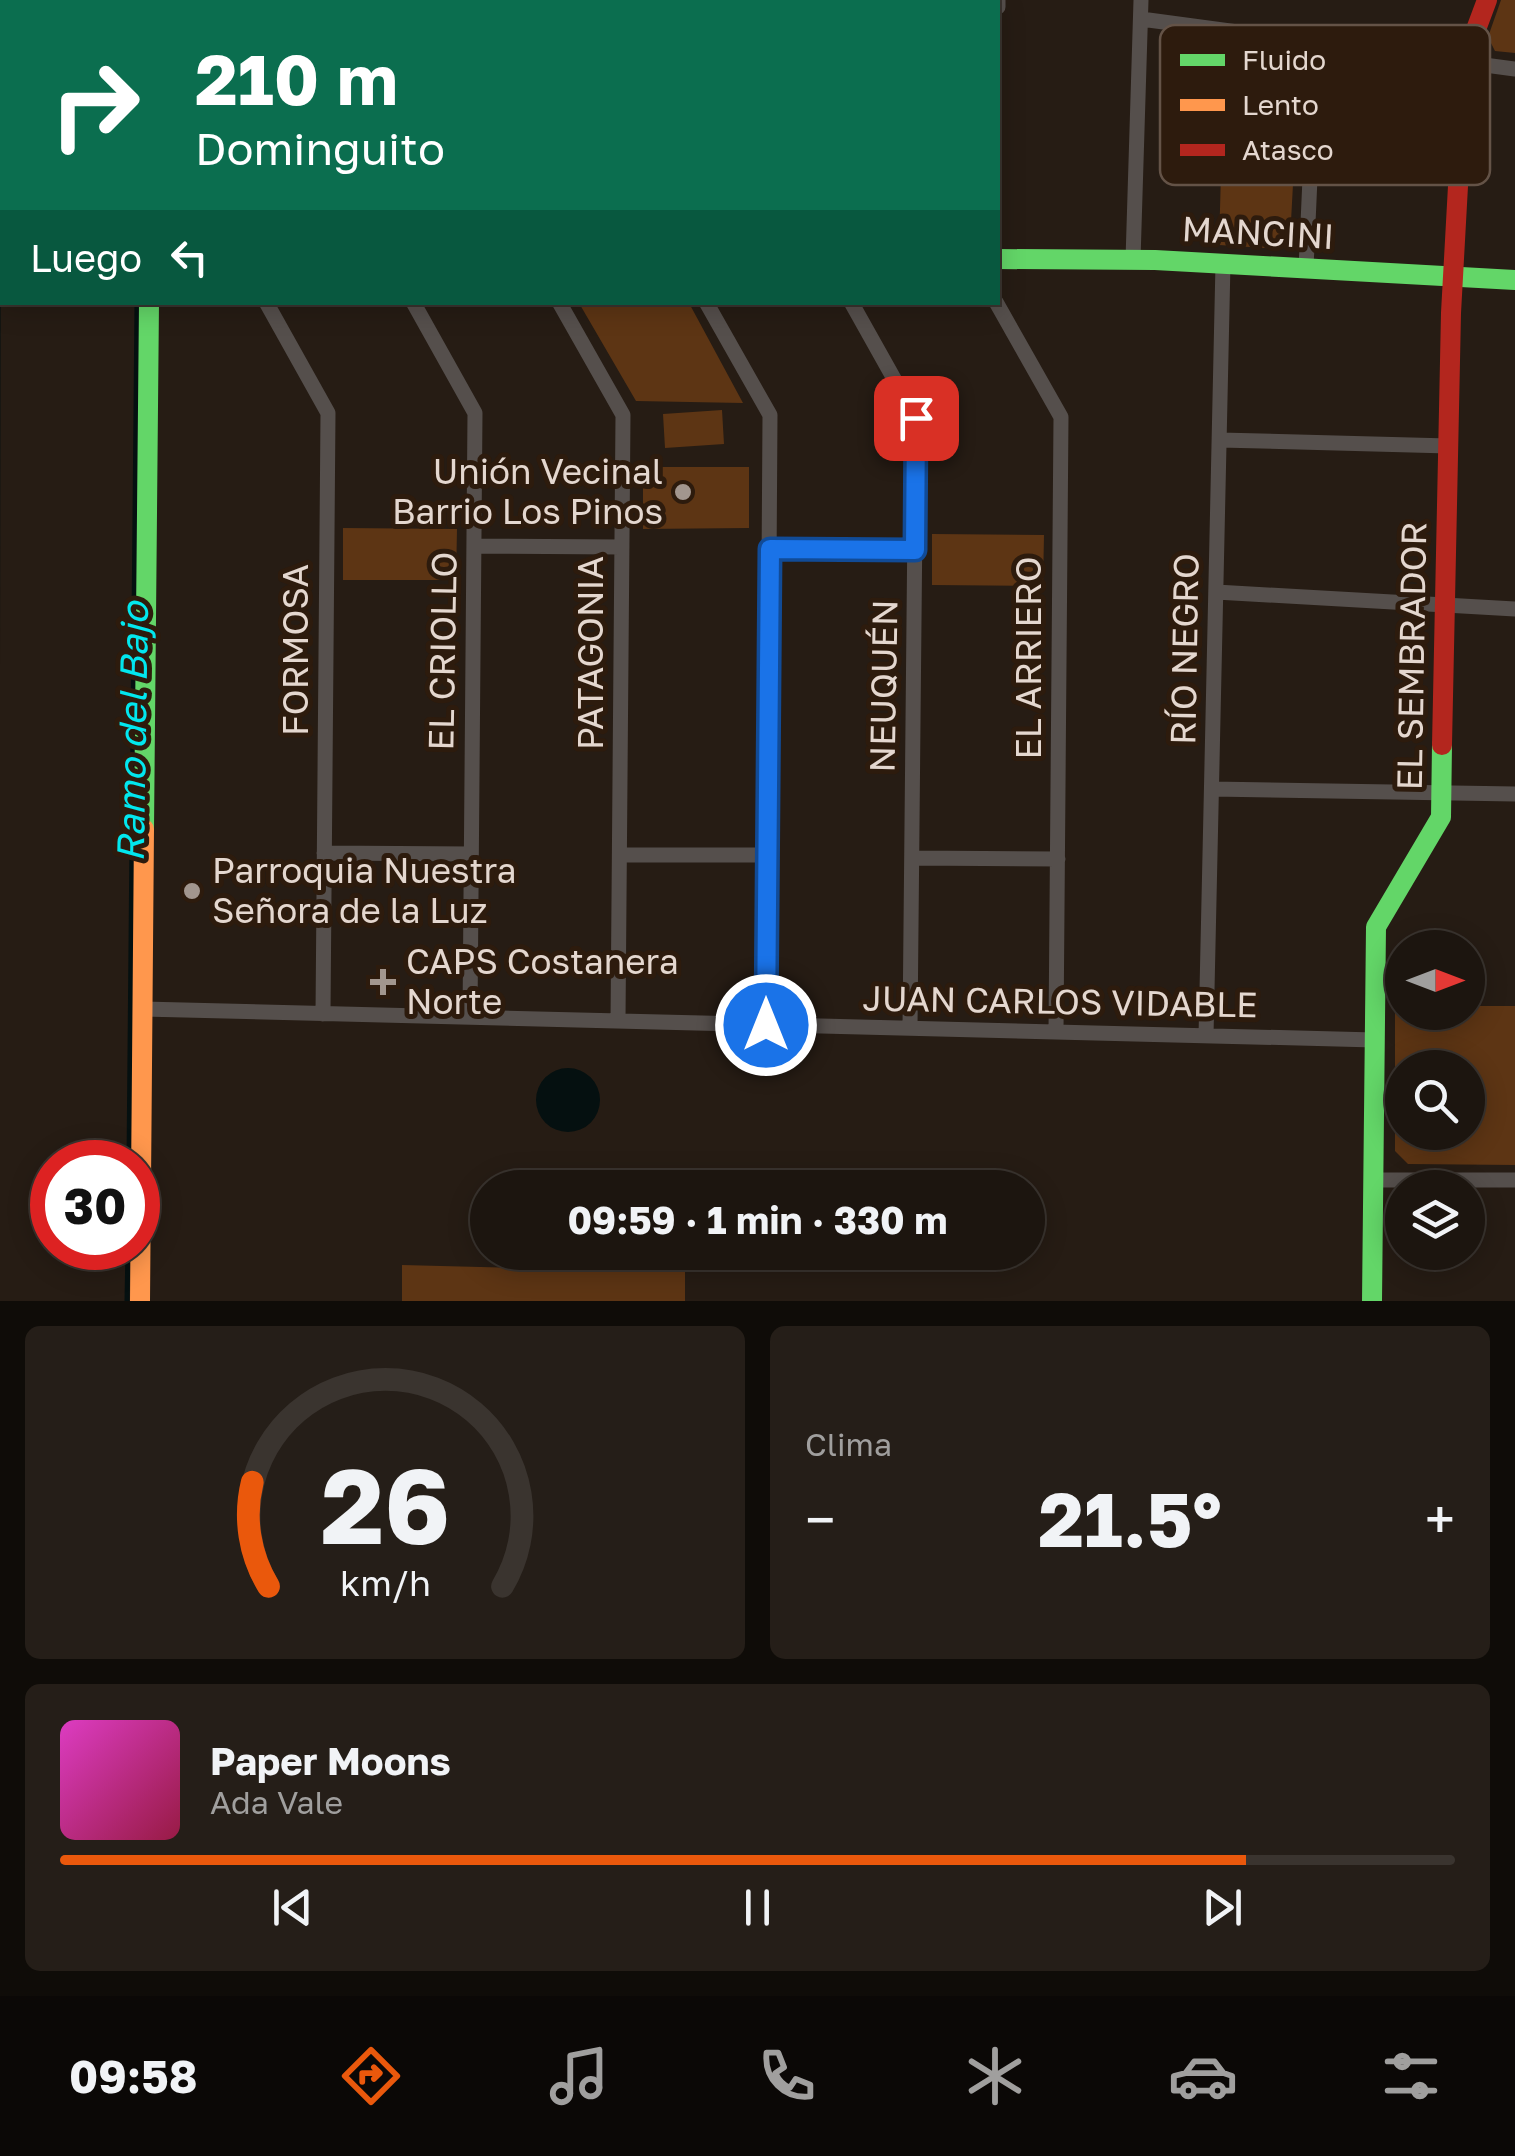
<!DOCTYPE html>
<html lang="es">
<meta charset="utf-8">
<style>
body{margin:0;font-family:"Golos Text",sans-serif;background:#251e18;color:#f1f3f6;height:100vh;display:flex;flex-direction:column;font-size:38px;white-space:nowrap}
*{box-sizing:border-box;margin:0}
p{font-size:32px;color:#a09f9e}
.icon{flex:none;width:55px;height:55px;fill:none;stroke:currentColor;stroke-width:2;stroke-linecap:round;stroke-linejoin:round}
.map{position:relative;height:1301px;overflow:hidden}
.drawer{display:flex;flex-direction:column;gap:25px;padding:25px;background:#0f0c08;flex:1}
.drawer>*{flex:none}
.banner{position:absolute;left:0px;top:0px;width:1000px;height:305px;box-shadow:0 5px 25px #0003,0 0 0 2px #3a342f;background:#0b6e4f;color:#fff;overflow:hidden}
.needle{width:65px;rotate:90deg}
.controls{position:absolute;left:1385px;top:930px;display:grid;gap:20px}
.controls a{display:grid;place-items:center;width:100px;height:100px;border-radius:50%;background:#1c150f;box-shadow:0 5px 25px #0003,0 0 0 2px #3a342f;font-size:50px}
.speed{position:absolute;left:30px;top:1140px;display:flex;gap:20px;font-size:50px;font-weight:700;text-align:center}
.speed>*{display:grid;place-content:center;width:130px;height:130px;border-radius:50%;background:#1c150f;box-shadow:0 5px 25px #0003,0 0 0 2px #3a342f;line-height:1}
.speed .limit{border:15px solid #d22;background:#fff;color:#111}
.pin{position:absolute;display:grid;place-items:center;width:85px;height:85px;color:#fff;margin:-42px;border-radius:20px;box-shadow:0 5px 15px #0006}
.me{position:absolute;width:110px;margin:-55px;rotate:0deg;stroke-linejoin:round;filter:drop-shadow(0 0 8px #0008)}
.turn{display:flex;align-items:center;gap:35px;height:210px;padding:0 30px;font-size:45px}
.turn .icon{width:130px;height:130px;stroke-width:2.5}
.turn b{display:block;font-size:70px;line-height:85px}
.then{display:flex;align-items:center;height:95px;padding:0 30px;background:#0003;gap:20px;font-size:38px}
.big{font-size:75px;font-weight:700;line-height:1.1}
.drawer .widget{flex:1;display:flex;flex-direction:column;justify-content:center;gap:15px;min-width:0;padding:0 35px;border-radius:15px;background:#251e18}
.drawer .dial{align-items:center;gap:0}
.dial svg{height:260px;overflow:visible;fill:none;stroke:#3a342f;stroke-width:7;stroke-linecap:round;text-anchor:middle}
.dial text{fill:#f1f3f6;stroke:none}
.song{display:flex;align-items:center;gap:30px}
.cover{width:120px;height:120px;border-radius:15px;background:linear-gradient(135deg,hsl(310 70% 55%),hsl(340 70% 35%))}
.played{height:10px;border-radius:5px;background:linear-gradient(90deg,#ea580c 85%,#3a342f 85%)}
.keys{display:flex;justify-content:space-around;direction:ltr}
.heat{display:flex;justify-content:space-between;align-items:center;font-size:55px;direction:ltr}
.drawer .tiles{flex:1;display:grid;gap:25px;grid-template-columns:1fr 1fr}
.widget:last-child{grid-column:span 2}
.trip{position:absolute;left:470px;top:1170px;width:575px;height:100px;border-radius:50px;background:#1c150f;box-shadow:0 5px 25px #0003,0 0 0 2px #3a342f;font-weight:700;line-height:100px;text-align:center}
.tab-bar{display:flex;height:160px;justify-content:space-around;align-items:center;background:#0b0806;color:#a09f9e}
.tab-bar .icon{width:70px;height:70px}
.tab-bar .on{color:#ea580c}
.tab-bar b{font-size:45px;color:#f1f3f6}
.map>svg:first-child{display:block}
.green{fill:#5d3514;fill-rule:evenodd}
.water{fill:#051010}
.lines{fill:none;stroke-linecap:round;stroke-linejoin:round}
.stream{stroke:#051010;stroke-width:5}
.street{stroke:#554f4c;stroke-width:15}
.fast{stroke:#63d668;stroke-width:20}
.slow{stroke:#ff974d;stroke-width:20}
.jam{stroke:#b3261e;stroke-width:20}
.route-casing{stroke:#114b97;stroke-width:25}
.route{stroke:#1a73e8;stroke-width:18}
.poi-dot{fill:#a2968e;stroke:#2d1b0d;stroke-width:4}
.labels{text-anchor:middle;stroke-width:10;stroke-linejoin:round;paint-order:stroke}
.street-label{font-size:35px;fill:#e4d7cf;stroke:#2d1b0d}
.poi-label{font-size:35px;fill:#e4d7cf;stroke:#2d1b0d;text-anchor:start}
.water-label{font-size:38px;font-style:italic;fill:#02e7ee;stroke:#2d1b0d}
.key{fill:#2d1b0d;stroke:#645347;stroke-width:2.5}
.key-label{font-size:28px;fill:#e4d7cf}
</style>
<div class="map">
<svg width="1515" height="1301" viewBox="0 0 1515 1301">
<rect width="100%" height="100%" fill="#261c14"/>
<path class="green" d="M1501,0H1515V53L1495,51L1488,37Z
M1223,100L1297,110L1290,240L1280,249L1219,245Z
M579,303H689L743,403L636,401Z
M722,410L724,444L665,448L663,414Z
M643,467H749V528L643,529Z
M343,528L457,529L456,580H343Z
M932,534L1044,535L1043,586L932,585Z
M1395,1006H1402V1012H1468V1006H1515V1165L1408,1164L1395,1151ZM1402,1068H1468V1132H1402Z
M402,1265L685,1272V1301H402Z"/>
<path class="water" d="M0,0H1L0,671Z
M536 1100a32 32 0 1 1 64 0a32 32 0 1 1-64 0Z"/>
<g class="lines">
<path class="stream" d="M129,1162L137,302
M127,1301L128,1248"/>
<path class="street" d="M414,2V0
M559,2V0
M707,2V0
M853,2V0
M998,7V0
M1141,19L1515,69
M1133,260L1141,0
M1306,268L1316,43
M266,302L328,413L323,1014
M413,302L475,413L470,1017
M559,302L623,415L618,1021
M706,302L770,415L766,1025
M851,302L916,418L910,1028
M996,302L1061,417L1056,1032
M1220,440L1449,446
M474,546L622,547
M769,549L915,550
M1216,592L1515,609
M1212,789L1515,794
M324,853L471,854
M620,855H767
M912,858L1058,859
M143,1009L1375,1040
M1206,1036L1223,263
M1373,1180H1515"/>
<path class="fast" d="M998,259L1155,260L1515,280
M144,829L149,302
M1372,1301L1376,927L1441,817L1442,745"/>
<path class="slow" d="M151,0V2
M140,1301L144,829"/>
<path class="jam" d="M1442,745L1451,313L1465,59L1487,0"/>
</g>
<g class="lines">
<defs>
<path id="route" d="M766,1025L770,549L915,550L916,418"/>
</defs>
<use href="#route" class="route-casing"/>
<use href="#route" class="route"/>
</g>
<g class="poi-dot">
<circle cx="683" cy="492" r="10"/>
<circle cx="192" cy="891" r="10"/>
<path d="M378 967h10v10h10v10h-10v10h-10v-10h-10v-10h10z"/>
</g>
<g class="labels">
<g class="street-label">
<text transform="translate(1258 233) rotate(3)" y="12">MANCINI</text>
<text transform="translate(1185 649) rotate(-89)" y="12">RÍO NEGRO</text>
<text transform="translate(296 650) rotate(-90)" y="12">FORMOSA</text>
<text transform="translate(443 651) rotate(-89)" y="12">EL CRIOLLO</text>
<text transform="translate(591 653) rotate(-90)" y="12">PATAGONIA</text>
<text transform="translate(1412 656) rotate(-89)" y="12">EL SEMBRADOR</text>
<text transform="translate(1029 658) rotate(-90)" y="12">EL ARRIERO</text>
<text transform="translate(884 686) rotate(-89)" y="12">NEUQUÉN</text>
<text transform="translate(1060 1002) rotate(1)" y="12">JUAN CARLOS VIDABLE</text>
</g>
<g class="poi-label">
<text x="663" y="484" text-anchor="end">Unión Vecinal<tspan x="663" dy="40">Barrio Los Pinos</tspan></text>
<text x="212" y="883">Parroquia Nuestra<tspan x="212" dy="40">Señora de la Luz</tspan></text>
<text x="406" y="974">CAPS Costanera<tspan x="406" dy="40">Norte</tspan></text>
</g>
<g class="water-label">
<text transform="translate(133 732) rotate(-89)" y="13">Ramo del Bajo</text>
</g>
</g>
<rect x="1160" y="25" width="330" height="160" rx="15" class="key"/>
<rect x="1180" y="54" width="45" height="12" fill="#63d668"/>
<rect x="1180" y="99" width="45" height="12" fill="#ff974d"/>
<rect x="1180" y="144" width="45" height="12" fill="#b3261e"/>
<g class="key-label">
<text x="1242" y="70">Fluido</text>
<text x="1242" y="115">Lento</text>
<text x="1242" y="160">Atasco</text>
</g>
</svg>
<div class="controls">
<a><svg class="needle" viewBox="-14 -14 28 28"><path d="M0-13l5 13h-10z" fill="#e53935"/><path d="M0 13l5-13h-10z" fill="#a09f9e"/></svg></a>
<a><svg class="icon" aria-label="search" viewBox="0 0 24 24"><circle cx="10" cy="10" r="6"/><path d="M15 15l6 6"/></svg></a>
<a><svg class="icon" aria-label="layers" viewBox="0 0 24 24"><path d="M12 4l9 5-9 5-9-5zM3 14l9 5 9-5"/></svg></a>
</div>
<div class="speed"><div class="limit">30</div></div>
<div class="pin" style="left:916px;top:418px;background:#d93025"><svg class="icon" aria-label="arrive" viewBox="0 0 24 24"><path d="M6 21V4h12l-3 4 3 4H6"/></svg></div>
<svg class="me" style="left:766px;top:1025px" viewBox="-20 -20 40 40"><circle r="17" fill="#1a73e8" stroke="#fff" stroke-width="3"/><path d="M0-11L8 9 0 5-8 9z" fill="#fff"/></svg>
<div class="trip">09:59 · 1 min · 330 m</div>
<div class="banner">
<div class="turn"><svg class="icon" aria-label="right" viewBox="0 0 24 24"><path d="M7 20v-9h11M14 6l5 5-5 5"/></svg><div><b>210 m</b>Dominguito</div></div>
<div class="then">Luego<svg class="icon" aria-label="left" viewBox="0 0 24 24"><path d="M17 20v-9H6M10 6l-5 5 5 5"/></svg></div>
</div>
</div>
<section class="drawer">
<div class="tiles">
<div class="widget dial"><svg viewBox="0 0 100 80">
<path d="M14 69A42 42 0 1 1 86 69"/>
<path d="M14 69A42 42 0 0 1 9 37" stroke="#ea580c"/>
<text x="50" y="56" font-size="32" font-weight="700">26</text>
<text x="50" y="72" font-size="11">km/h</text>
</svg></div>
<div class="widget"><p>Clima</p>
<div class="heat"><a>−</a><b class="big">21.5°</b><a>+</a></div>
</div>
<div class="widget">
<div class="song"><i class="cover"></i><div><b>Paper Moons</b><p>Ada Vale</p></div></div>
<div class="played"></div>
<div class="keys"><svg class="icon" aria-label="previous" viewBox="0 0 24 24"><path d="M18 5L8 12l10 7zM5 5v14"/></svg><svg class="icon" aria-label="pause" viewBox="0 0 24 24"><path d="M8 5v14M16 5v14"/></svg><svg class="icon" aria-label="next" viewBox="0 0 24 24"><path d="M6 5l10 7-10 7zM19 5v14"/></svg></div>
</div>
</div>
</section>
<nav class="tab-bar">
<b>09:58</b>
<svg class="icon on" aria-label="directions" viewBox="0 0 24 24"><path d="M12 3l9 9-9 9-9-9zM9 14v-3h6M13 9l2 2-2 2"/></svg>
<svg class="icon" aria-label="music" viewBox="0 0 24 24"><path d="M9 18V5l10-2v13"/><circle cx="6" cy="18" r="3"/><circle cx="16" cy="16" r="3"/></svg>
<svg class="icon" aria-label="phone" viewBox="0 0 24 24"><path d="M5 4h4l2 5-3 2q2 4 5 5l2-3 5 2v4C11 20 4 13 5 4z"/></svg>
<svg class="icon" aria-label="climate" viewBox="0 0 24 24"><path d="M12 3v18M4 7l16 10M4 17L20 7"/></svg>
<svg class="icon" aria-label="car" viewBox="0 0 24 24"><path d="M5 17H2v-5l4-1 3-4h7l3 4 3 1v5h-3M9 17h6M6 11h13"/><circle cx="7" cy="17" r="2"/><circle cx="17" cy="17" r="2"/></svg>
<svg class="icon" aria-label="filters" viewBox="0 0 24 24"><path d="M4 7h16M4 17h16"/><circle cx="9" cy="7" r="2"/><circle cx="15" cy="17" r="2"/></svg>
</nav>
